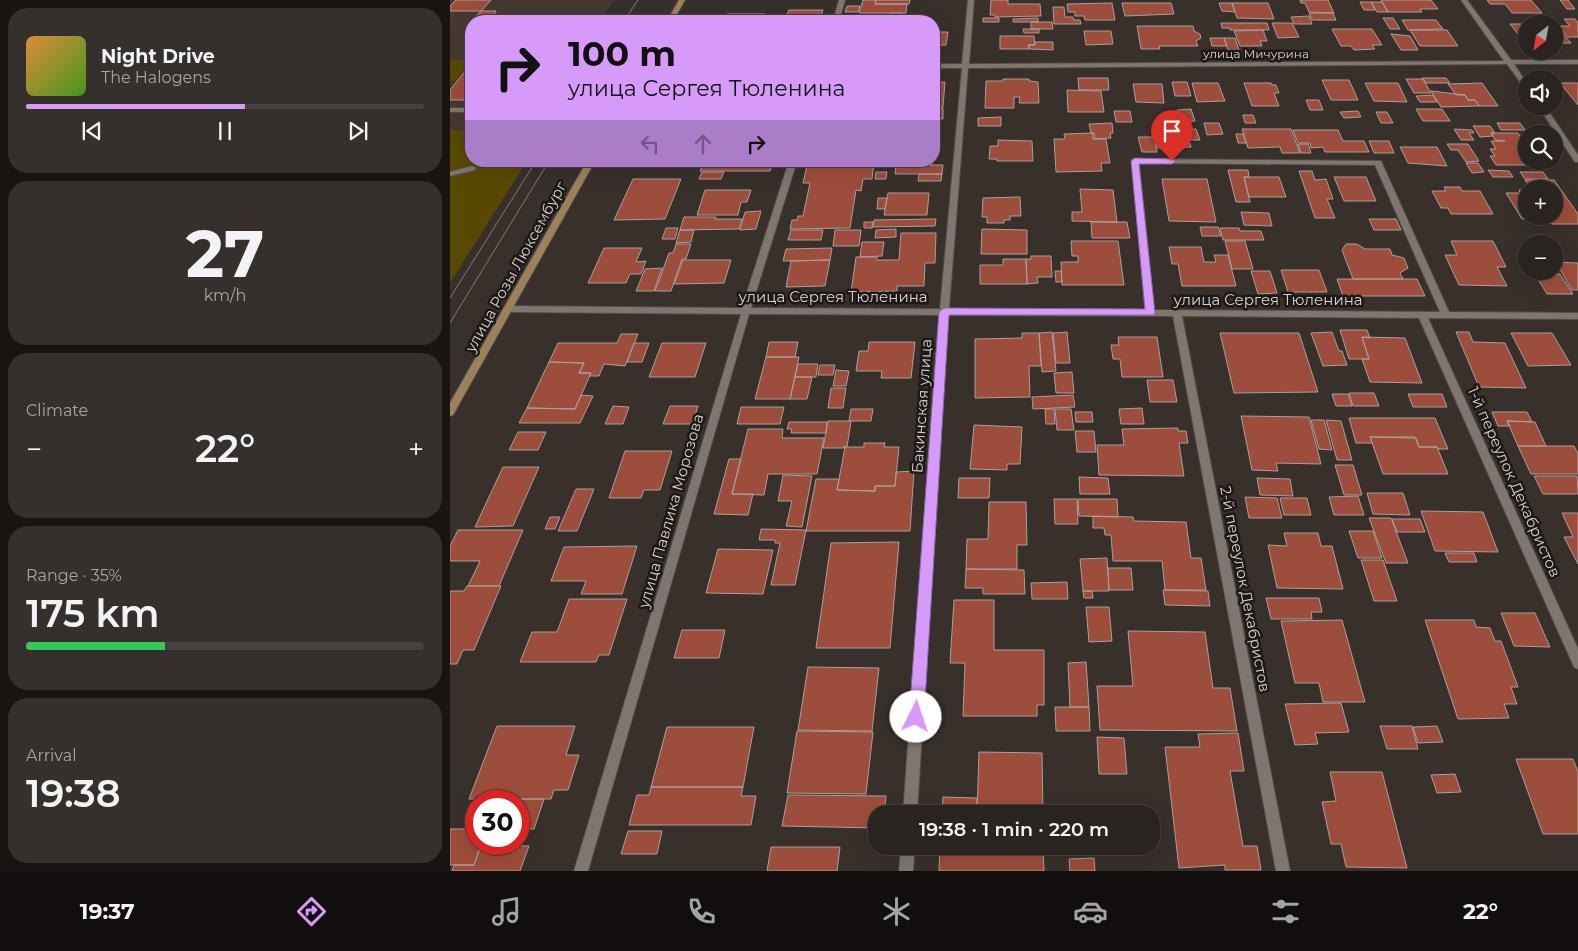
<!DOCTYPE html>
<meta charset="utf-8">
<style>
body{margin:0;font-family:Montserrat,sans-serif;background:#36302d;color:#f1f3f6;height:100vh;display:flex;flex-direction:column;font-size:19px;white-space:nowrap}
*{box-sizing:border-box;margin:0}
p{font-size:16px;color:#a5a4a5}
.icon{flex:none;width:28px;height:28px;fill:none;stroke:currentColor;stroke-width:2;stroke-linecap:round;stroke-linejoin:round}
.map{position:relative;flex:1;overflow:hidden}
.drawer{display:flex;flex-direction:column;gap:8px;padding:8px;background:#171412;width:450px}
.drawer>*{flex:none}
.guide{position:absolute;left:15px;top:15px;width:475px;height:152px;border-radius:20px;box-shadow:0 5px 20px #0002,0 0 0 1px #46413e;background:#d69bf9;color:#111;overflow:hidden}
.needle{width:32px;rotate:211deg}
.fabs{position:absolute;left:1068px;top:15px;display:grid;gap:10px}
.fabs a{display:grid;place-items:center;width:45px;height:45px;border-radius:50%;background:#2a2420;box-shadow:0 5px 20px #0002,0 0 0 1px #46413e;font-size:25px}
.speed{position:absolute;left:15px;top:790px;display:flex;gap:10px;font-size:25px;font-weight:700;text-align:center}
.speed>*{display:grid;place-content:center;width:65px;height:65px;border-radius:50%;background:#2a2420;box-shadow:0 5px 20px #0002,0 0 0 1px #46413e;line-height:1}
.speed .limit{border:8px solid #d22;background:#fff;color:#111}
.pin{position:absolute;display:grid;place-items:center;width:42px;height:42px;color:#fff;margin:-51px -21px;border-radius:50% 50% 50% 0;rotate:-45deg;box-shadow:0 0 5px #0007}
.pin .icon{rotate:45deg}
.me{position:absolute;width:55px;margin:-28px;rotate:4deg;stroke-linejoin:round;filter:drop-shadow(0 0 4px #0008)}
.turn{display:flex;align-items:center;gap:18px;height:105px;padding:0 20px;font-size:22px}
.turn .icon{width:65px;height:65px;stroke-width:2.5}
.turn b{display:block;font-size:35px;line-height:42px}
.lanes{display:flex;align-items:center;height:48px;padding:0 20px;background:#0003;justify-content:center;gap:25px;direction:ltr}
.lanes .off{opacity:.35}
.big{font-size:38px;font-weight:600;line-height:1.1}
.drawer .widget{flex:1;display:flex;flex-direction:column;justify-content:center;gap:8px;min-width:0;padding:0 18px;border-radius:20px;background:#36302d}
.drawer .dial{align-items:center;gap:0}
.dial b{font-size:65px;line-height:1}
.song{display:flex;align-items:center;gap:15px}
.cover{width:60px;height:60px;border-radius:8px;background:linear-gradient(135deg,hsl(30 70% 55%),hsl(100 70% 35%))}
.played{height:5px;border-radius:2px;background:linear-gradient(90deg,#d69bf9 55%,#46413e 55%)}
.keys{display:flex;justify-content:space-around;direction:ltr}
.heat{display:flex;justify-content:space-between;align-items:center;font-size:28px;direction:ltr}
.charge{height:8px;border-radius:4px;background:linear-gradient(90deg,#34c759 35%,#46413e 0)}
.trip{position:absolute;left:418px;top:805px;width:292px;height:50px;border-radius:20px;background:#2a2420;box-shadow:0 5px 20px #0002,0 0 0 1px #46413e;font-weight:600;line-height:50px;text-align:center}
.menu{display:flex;height:80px;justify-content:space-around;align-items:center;background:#110e0d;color:#a5a4a5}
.menu .icon{width:35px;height:35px}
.menu .current{color:#d69bf9}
.menu b{font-size:22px;color:#f1f3f6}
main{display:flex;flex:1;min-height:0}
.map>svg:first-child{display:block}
.built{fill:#463930}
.green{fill:#594900}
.building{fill:#9d4d3b;stroke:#ab9f9c}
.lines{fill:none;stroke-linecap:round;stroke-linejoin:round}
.service-casing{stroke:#534c48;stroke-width:2}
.minor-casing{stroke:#534c48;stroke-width:2}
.secondary-casing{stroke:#534c48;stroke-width:2}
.service{fill:#807670;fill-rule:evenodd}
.minor{fill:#807670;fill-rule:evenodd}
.secondary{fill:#9d815b;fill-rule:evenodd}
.tram{stroke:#817a75;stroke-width:1}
.route{fill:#d69bf9;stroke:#8b65a2}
.labels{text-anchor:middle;stroke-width:5;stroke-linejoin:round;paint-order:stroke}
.far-street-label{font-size:12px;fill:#d8d3cf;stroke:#1d1917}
.street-label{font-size:15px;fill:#d8d3cf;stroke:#1d1917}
</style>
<main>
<section class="drawer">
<div class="widget">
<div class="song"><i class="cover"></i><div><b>Night Drive</b><p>The Halogens</p></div></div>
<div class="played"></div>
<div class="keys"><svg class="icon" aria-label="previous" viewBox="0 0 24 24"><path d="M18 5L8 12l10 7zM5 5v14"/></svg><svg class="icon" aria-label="pause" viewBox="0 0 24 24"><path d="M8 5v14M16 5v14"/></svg><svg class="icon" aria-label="next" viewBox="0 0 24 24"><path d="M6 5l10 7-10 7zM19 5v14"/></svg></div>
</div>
<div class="widget dial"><b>27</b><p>km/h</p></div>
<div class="widget"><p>Climate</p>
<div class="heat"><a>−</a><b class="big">22°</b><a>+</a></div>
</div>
<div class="widget"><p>Range · 35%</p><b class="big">175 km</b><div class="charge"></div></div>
<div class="widget"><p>Arrival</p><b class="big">19:38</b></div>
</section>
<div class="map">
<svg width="1128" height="871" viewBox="0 0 1128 871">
<rect width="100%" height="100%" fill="#38302b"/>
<path class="built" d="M0,0H164L150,21H21V161L0,257Z"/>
<path class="green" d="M0,60H21L6,81H0Z
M0,130L21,132V161H77L0,283Z"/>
<path class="building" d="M6,0H41L31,11H0V6Z
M413,0H426L425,4H457L456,13H409Z
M426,0H460L459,4H425Z
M541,0H558V4H590L591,16L545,17V15H540Z
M850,0H878L884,13L859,12L855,3H851Z
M931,0H981L988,9H970L972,12H938Z
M1037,0H1081L1092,13H1062L1055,4H1040Z
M1110,0H1118L1125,9H1117Z
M910,2H921L925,10H914Z
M921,2H932L938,12H927Z
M662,3L665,20H635L634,16H625V12H618L617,4Z
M672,3H721L724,14L675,16Z
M769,3H782L785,12L772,11Z
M782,3H818L824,19L787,18Z
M397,6H410L408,12H395Z
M603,7H614L615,17H623L624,20H630L631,24H604Z
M339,10H373L369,21H334Z
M31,11H46L44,15H74L69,21H22Z
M859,13H883L886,20H862Z
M277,14H315L312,21H273Z
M440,14H452L451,21H438Z
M859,16L862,24H844L841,17Z
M533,18H549V22H533Z
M588,18V22H563V19Z
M933,18H943L950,29H940Z
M1114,19H1125L1128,23V37H1118L1108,26H1120Z
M952,20H986L993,29L958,30Z
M581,22H602L603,29H581Z
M771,23H817L819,30H780V28H772Z
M822,23H842L849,37L828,38Z
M1104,23L1121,43H1104V24H1088Z
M1060,24H1076V44Z
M687,26H743L744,31L750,34L751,38L746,41L748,46H709L710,49H691Z
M573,29H589V33H574Z
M882,29H922L932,45H922L925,49L904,50L901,46H891Z
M813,30L817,41H810L812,46H790L784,31Z
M960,30H997L1008,46H970Z
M634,31H661L663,44L636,45Z
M484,32H498L496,45H484Z
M941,34L960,36L968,50H951Z
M550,36H584L585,45H578L579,49H550Z
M760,38H774L777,46H762Z
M774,38H785L789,50H778Z
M585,42H603V50L579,49V45H585Z
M21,64V100H0V90Z
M628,78H658L659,90H629Z
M972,78H996L1000,83H976Z
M553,79H579V81L588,82L589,103H569L570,97H564V108H535L536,81H553Z
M956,79H973L981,93H964Z
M872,80H899L908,100H881Z
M495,82L493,107H484V83Z
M722,82H737L741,96H725Z
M742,83H768L775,101L747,102Z
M794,83H821L822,85H826L829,93H824L829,106H802Z
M915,83H948L957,102L924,101Z
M1032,83L1048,106H1029L1025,100H1018L1015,95H1006L998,84Z
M1110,83H1128V105Z
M683,84H712L714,103L686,102Z
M617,90L651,91L654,112H618Z
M981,91L1015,95L1018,100H1025L1029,106L991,107Z
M983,95L987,102H970L966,96Z
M856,100H869L873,110H860Z
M484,108H493V119H484Z
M741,109L745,121L731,122L727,110Z
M966,109H992L1000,121H973Z
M664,111H680L682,122H666Z
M908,111L911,117L894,118L890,112Z
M926,112H937L943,123H931Z
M793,115H803L806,123H795Z
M551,117V126H528V118Z
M662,123L663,133H660L661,138L644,139V133H641L639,124Z
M754,123H769L773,134L757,135Z
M1047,123H1070L1075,130H1051Z
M1023,126H1040L1045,133H1041L1043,136L1030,137Z
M702,129H746L750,140H739L741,147L707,148Z
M792,129H841L850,153H832L830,147L798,148Z
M1004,129L1022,130L1024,133H1019L1024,140H1011Z
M843,130H888L893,141H914L919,152H875L873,147L861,148L860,143H848Z
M643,133V139H656L660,163H651L652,171L606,172L604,139H615L614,134Z
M1041,133H1068L1076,145V158H1074L1079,165H1046L1040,156H1045L1040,149H1046L1041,141H1055L1045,140Z
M786,134H793L796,143H788Z
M688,137H704L707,152H692Z
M548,140L582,141L583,161H547V159H539L540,146H548Z
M919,141H939L944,153H924Z
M848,144H858L861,153H851Z
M997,144H1018L1029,161L1016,162L1008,150H1001Z
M950,147H987L997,166L958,163Z
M254,161H323L320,171H250Z
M446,161H483L482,165H446Z
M400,162H424L422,179H413L411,191L406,190L400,228L340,229L342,220H347L348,216H353L360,183H353L357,165L400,164Z
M1016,163H1028L1034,172L1022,173Z
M446,165H493L492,174H445Z
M778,170H798L799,177H794L800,202H786Z
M1038,170L1059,171L1063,177H1043Z
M849,171H862L865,180L876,179L883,199H877L885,218H865Z
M252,172H274L271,179H249Z
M426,172H437L436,179H425Z
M1070,172H1093L1098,179H1075Z
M469,174H492L491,181H468Z
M794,177H829L836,197H799Z
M884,177H916L926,201H894Z
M183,179H231L215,219L164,220Z
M712,179H757L766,222L719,221Z
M1075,180H1104L1128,214V224H1102L1097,216H1104V189H1081Z
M994,187H1010L1012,191H1030L1043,214H1001L998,208H991L982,191H996Z
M630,189L663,190L667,222L622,221V212H632Z
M255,190H301L297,202H291L288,215H247Z
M1069,190H1076V216H1091L1092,218L1072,219L1056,193H1070Z
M438,193H479L477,215H434Z
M570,197L571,216H560V220H554V223H537V217H532L533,198Z
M428,198H437L435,209H427Z
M311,211L306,229L290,230L295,212Z
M791,212L819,213L822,226L794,225Z
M234,217H266L265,219H292L289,229L230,230Z
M486,219L485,226L423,227L424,220Z
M919,219H946L951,230H924Z
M414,222H423L422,228H414Z
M641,222H677L680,238H642Z
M750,227H768L771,236H752Z
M216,228H228L225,239H212Z
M770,228H789L790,231H811L814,240H773Z
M446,229V237L425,238L426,230Z
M532,229L577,230V254H531Z
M230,230H244L241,242L226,243Z
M341,230H373L371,240H338Z
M385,230H411L409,246H383Z
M451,233H486L485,263H475L474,286H447V291L401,292L406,257H427V260H449Z
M621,241H668L674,285H612L611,262H628V256H622Z
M775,241H795L803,269H782Z
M1001,241H1043L1056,267H1047L1057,286L1009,285L995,255H1007Z
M412,242H434L432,256L410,257Z
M226,244H241L236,259H232L221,291H205L219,253H223Z
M896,244H907L915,249H940L942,255L954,258L958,268L950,273L953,279H903L892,250Z
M719,247H751L754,262H766L764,255H778L786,286H732L728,264H722Z
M154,248H192L186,262L196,261L191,274H180L176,283H138Z
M382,248L380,260L333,261L336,249Z
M581,256H601L602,277H587L588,283L577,284L576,259H581Z
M553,259H576L577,284H530V265H553Z
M233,260H281L274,283L224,284Z
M380,260L375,286L336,287L341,261Z
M1106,262L1128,263V290H1122Z
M212,268L204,291H186L195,269Z
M831,270H869L877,292H838Z
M605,271H611L612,282H606Z
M801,271H820L827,293L808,294Z
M1085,274H1110L1123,294H1097Z
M887,279H967L975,296H893Z
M890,330H917L920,338L912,337L919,359H899Z
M602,332L606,371L592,372L589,333Z
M617,332L620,363H606L603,333Z
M882,332L889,351H892L897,365L873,366L861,333Z
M1006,332H1019L1023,342L1055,343L1076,388L1029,387Z
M572,333H589L591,366H579L580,397L525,398V339L572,338Z
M770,333H849L868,392L784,393Z
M1061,333H1102L1121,365L1078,366Z
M171,334H188L175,366L154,364L149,376H140L141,373H129L134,363L99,362L108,343H167Z
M668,337H707L713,377H672L670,359H663L661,345H669Z
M912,337L955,338L972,383L920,382L912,359H919Z
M319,342H348L345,357H316Z
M419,342H465L461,378H431L432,371H406L409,351H418Z
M184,343H199L192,362H177Z
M212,343H256L245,377H199Z
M316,357H349L340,399H305Z
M99,362L134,363L129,373H141L125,409L77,408Z
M348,364H368L366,377H345Z
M370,365H385L383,375H368Z
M386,370L399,371L396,386H383Z
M622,372L624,393H606L604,373Z
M345,377H362L357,399H340Z
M697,380H723L727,402H700Z
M381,388H396L393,408H378Z
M899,393H924L929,406H903Z
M882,394H898L902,406H886Z
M958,394H992L997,407H963Z
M131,395L143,396L130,423H69L77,408L125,409Z
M623,395L625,407L583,409L582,397Z
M163,406L179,407L173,424H155Z
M220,406H248L242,424H213Z
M291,407H334L330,424H287Z
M692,408L694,424H671L669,409Z
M401,409H423L421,421H399Z
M595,409H604L605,424H596Z
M605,409H621L624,430H607Z
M625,412H642L643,422H626Z
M1042,412H1077L1082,422L1057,421L1060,426H1048Z
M791,416L859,417L871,464L826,463L828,471L802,470Z
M899,418H985L998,449H989L987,447H969L966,438L920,437L922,443H906Z
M861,420H874L882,450L869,449Z
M876,420L891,421L902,460H887Z
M378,421H401L397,447L394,446V448H373Z
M1057,421L1085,422L1096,446H1068Z
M339,422H377L376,433H341L342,429H337Z
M524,425L572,427L570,464H557V470L520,469Z
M728,428V431H736L738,443H729L734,476L649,475L647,445H674L672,429Z
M298,429H333L332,438H374L367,474H318L314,495L282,494Z
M625,431H644L646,452H627Z
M68,432H96L88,450H59Z
M920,437H965L969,447H987L998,474H933Z
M414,443H435L434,447H449L445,486H425V491L387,490L395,447H414Z
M1068,446H1124L1128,454V474H1081Z
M175,451H222L210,490H194L191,498H159Z
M279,459H291L282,494H303L298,515L264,514Z
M885,465H903L912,495H894Z
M53,467H89L63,526L25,527Z
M464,471L460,531H356L366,479H389L387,490L425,491V486H445L446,472Z
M333,475L362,476L352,527L336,526L342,501H328Z
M1084,476H1127L1128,494H1093Z
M629,477L658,478L660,494H630Z
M509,478H540L539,498H508Z
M807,478L840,479L843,496L810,495Z
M126,489H144L127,531H108Z
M917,493H953L960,515L923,514Z
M908,496L914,515H884L879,497Z
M795,497L827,498L832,518H799Z
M830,498H857L861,515H834Z
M604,499H627L628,524H605Z
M628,499H667L668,517L629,516Z
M539,502H576L577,545H567V569H516L517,539H538Z
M971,511L1033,512L1048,552L985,551Z
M1112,513H1128V564L1114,537H1123Z
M643,516L683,517L684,521L736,522L741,558H751L756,590H715L712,561H663L661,535H655L654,528H643Z
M100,517H110L105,529H95Z
M919,518H941L958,563H936Z
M942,519H970L975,532H947Z
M311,529L356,530L345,585H321L330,543H325V540H309Z
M8,530H73L49,586H18L30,561H0V546Z
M899,531H923L932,558H908Z
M834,533H868L871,546H882L893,589L827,588L818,545L837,546Z
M449,542L440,648H366L381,543Z
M187,546L172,594H131L136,581H101L114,547Z
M268,549L323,550L313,594L256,593Z
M995,553H1024L1027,562H999Z
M657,558L659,591H633L630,559Z
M911,560H933L947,601H924Z
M658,568H681L683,590H659Z
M516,569L574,570L575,594H533V588H515Z
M617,582L618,599H582L581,583Z
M17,586H51L24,650H13L7,664H0V591H14Z
M713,590L758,591L760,606L715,605Z
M633,591H642L643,598H634Z
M816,598H869L872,612H861L862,619H821Z
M119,599H177L159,655H149L146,662H70L82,632H107Z
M504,600H544V650H594V705H587V716H513L515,663H500Z
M636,607H659L662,641L639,642Z
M1051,613H1085L1100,647L1064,646Z
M892,620L915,702H873L869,683H845L831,621Z
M975,620H1024L1026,627L1040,628L1045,641H1051L1068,687H1061L1067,704H1054L1059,718L1008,719Z
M232,630H275L269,658H224Z
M678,631L755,632L763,688H780L787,731L650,730L647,686H683Z
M636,662L639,707H620L618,663Z
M358,667L429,668L422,731L348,730Z
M891,703L899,732L865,733L868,744L845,745L835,704Z
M605,707H639L640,731H606Z
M47,726H125L116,755H129L118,790H104L101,799H19Z
M930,726H962L968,749H937Z
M987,726L993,742L968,743L963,727Z
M217,727H304L293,787H201Z
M347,731L423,732L416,794L337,793Z
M788,733L794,771H780L793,846H807L811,870H775V865L729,868L715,747H750L748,734Z
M647,737L674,738L677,774H649Z
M529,752L592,753L593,814H527Z
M1066,759H1123L1128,772V834H1093Z
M880,772H932L957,868L896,867L891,844H881L872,802L886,801Z
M1005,774L1011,792L987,793L981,775Z
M201,787H293L291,796H306L301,825H179L187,795H199Z
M338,795L436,796L434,814H426V828L332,826Z
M493,797L527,798V814H492Z
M28,799H94L84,829H69V801H27Z
M26,804V829H16Z
M0,829H26V844H31L24,865H0Z
M178,831H212L207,854H171Z
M31,845L79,846L70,871H2L4,865H24Z
M490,846H593L594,871H489Z
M321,847H390L387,871H317Z
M644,858L645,871H620L619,859Z"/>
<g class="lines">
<defs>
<path id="service" d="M0,108H21V112H0Z
M22,166L26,168L25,170L0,176V172Z"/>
<path id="minor" d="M389,0H395L389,21H383Z
M518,0H524L519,64L1054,61L1011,0H1017L1061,60H1128V64H1064L1076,82V88L1074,87L1057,64L518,68L499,309L695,310L682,159L931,161L999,312L1128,313V319L978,318L1128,649V669L1124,667L969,318L732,316L840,871H826L723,316L498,315L467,814H453L489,315L299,314L138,871H124L291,314L58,312L54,309L58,306L292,308L339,161H347L301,308L490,309L512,68H484V64H512ZM689,163L925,165L990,312L704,310Z
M1088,106H1095L1128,155V162H1125Z
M451,846H465L463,871H449Z"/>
<path id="secondary" d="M229,0H235L223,21H217Z
M137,161H145L3,415L0,416V403Z"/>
</defs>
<use href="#service" class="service-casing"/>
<use href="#minor" class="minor-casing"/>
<use href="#secondary" class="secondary-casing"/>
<use href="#service" class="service"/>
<use href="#minor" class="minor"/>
<use href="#secondary" class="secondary"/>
<path class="tram" d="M174,21L188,0
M0,298L86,161
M0,323L99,161"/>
</g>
<path class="route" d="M685,158L722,159L726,161L722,164H689L705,313L704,315H499L474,717L472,722L466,724L461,722L459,717L489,312L494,308L695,309L681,161Z"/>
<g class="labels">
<g class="far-street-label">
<text x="806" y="58">улица Мичурина</text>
</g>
<g class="street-label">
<text transform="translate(66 267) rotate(-61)" y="5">улица Розы Люксембург</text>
<text x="383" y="302">улица Сергея Тюленина</text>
<text x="818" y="305">улица Сергея Тюленина</text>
<text transform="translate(472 406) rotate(-86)" y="5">Бакинская улица</text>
<text transform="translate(1064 482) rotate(66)" y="5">1-й переулок Декабристов</text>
<text transform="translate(221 511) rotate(-74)" y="5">улица Павлика Морозова</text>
<text transform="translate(795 589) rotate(79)" y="5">2-й переулок Декабристов</text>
</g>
</g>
</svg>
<div class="fabs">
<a><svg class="needle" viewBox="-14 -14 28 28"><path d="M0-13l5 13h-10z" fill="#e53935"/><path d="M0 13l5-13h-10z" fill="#a5a4a5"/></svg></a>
<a><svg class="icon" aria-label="sound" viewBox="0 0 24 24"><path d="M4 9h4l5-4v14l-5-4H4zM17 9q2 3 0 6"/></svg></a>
<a><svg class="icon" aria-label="search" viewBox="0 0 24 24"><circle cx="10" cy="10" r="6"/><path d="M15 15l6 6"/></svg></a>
<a>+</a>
<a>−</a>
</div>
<div class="speed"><div class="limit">30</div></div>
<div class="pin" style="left:722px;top:161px;background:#d93025"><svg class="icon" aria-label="arrive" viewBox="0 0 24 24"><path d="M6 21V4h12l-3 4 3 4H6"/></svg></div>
<svg class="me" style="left:466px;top:717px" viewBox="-20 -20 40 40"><circle r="19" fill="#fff"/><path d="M0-13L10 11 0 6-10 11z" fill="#d69bf9"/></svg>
<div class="trip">19:38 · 1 min · 220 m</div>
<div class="guide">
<div class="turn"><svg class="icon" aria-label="right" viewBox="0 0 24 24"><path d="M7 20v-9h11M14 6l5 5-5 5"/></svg><div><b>100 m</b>улица Сергея Тюленина</div></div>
<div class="lanes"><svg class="icon off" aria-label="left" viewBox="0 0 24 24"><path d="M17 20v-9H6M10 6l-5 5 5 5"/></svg><svg class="icon off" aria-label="ahead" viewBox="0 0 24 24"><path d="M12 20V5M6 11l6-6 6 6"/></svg><svg class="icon" aria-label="right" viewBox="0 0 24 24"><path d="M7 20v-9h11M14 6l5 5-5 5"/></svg></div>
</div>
</div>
</main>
<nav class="menu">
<b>19:37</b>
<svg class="icon current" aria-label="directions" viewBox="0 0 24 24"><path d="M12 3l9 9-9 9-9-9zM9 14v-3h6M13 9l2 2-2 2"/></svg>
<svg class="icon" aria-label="music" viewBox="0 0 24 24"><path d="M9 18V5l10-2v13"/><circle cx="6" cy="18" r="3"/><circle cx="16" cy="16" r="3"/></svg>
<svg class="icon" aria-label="phone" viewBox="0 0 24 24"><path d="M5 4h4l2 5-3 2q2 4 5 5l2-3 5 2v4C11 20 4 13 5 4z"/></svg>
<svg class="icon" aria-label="climate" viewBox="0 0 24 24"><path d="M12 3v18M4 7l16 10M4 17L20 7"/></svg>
<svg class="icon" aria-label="car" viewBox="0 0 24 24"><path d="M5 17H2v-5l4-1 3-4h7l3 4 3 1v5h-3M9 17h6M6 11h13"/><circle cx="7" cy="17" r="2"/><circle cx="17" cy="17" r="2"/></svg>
<svg class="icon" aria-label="filters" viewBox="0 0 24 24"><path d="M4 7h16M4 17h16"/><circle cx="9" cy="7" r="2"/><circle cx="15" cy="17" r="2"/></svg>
<b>22°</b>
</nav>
